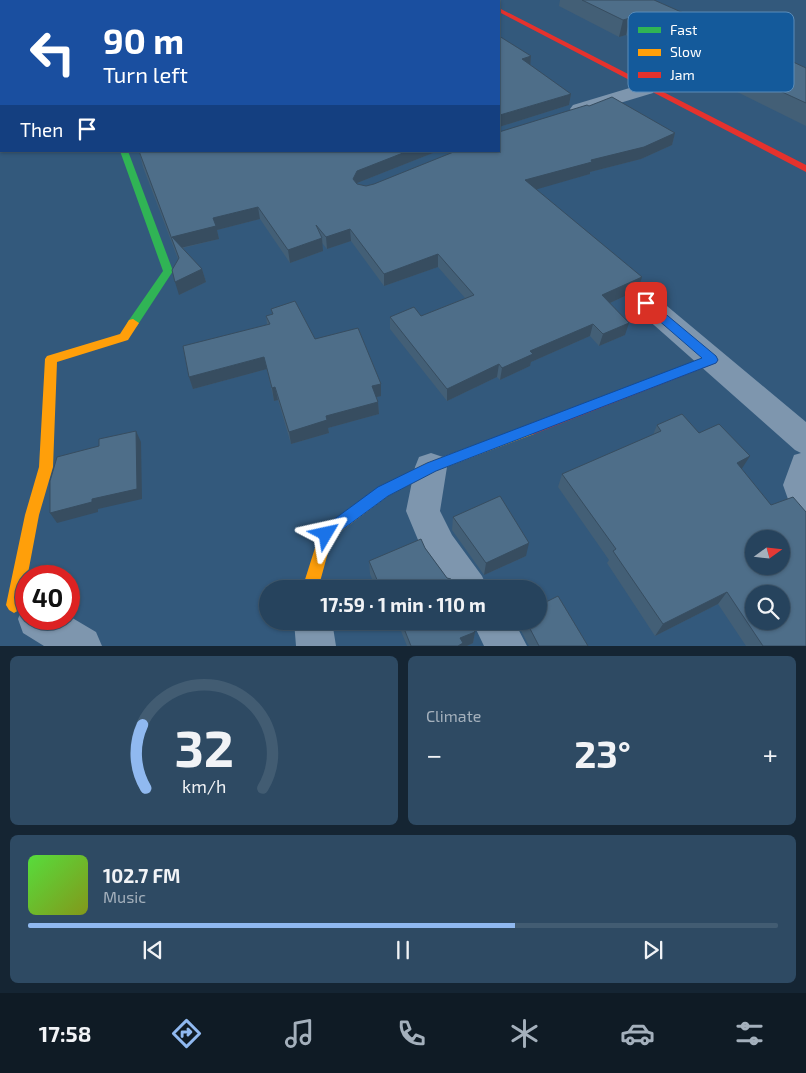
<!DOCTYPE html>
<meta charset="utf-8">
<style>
body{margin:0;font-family:"Exo 2",sans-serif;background:#2e4a63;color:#f1f3f6;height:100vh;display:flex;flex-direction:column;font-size:19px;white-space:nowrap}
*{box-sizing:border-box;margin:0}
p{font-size:16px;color:#a4b0bc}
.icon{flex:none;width:28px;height:28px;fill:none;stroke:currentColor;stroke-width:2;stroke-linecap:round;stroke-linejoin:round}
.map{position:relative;height:646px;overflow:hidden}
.panel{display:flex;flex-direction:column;gap:10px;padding:10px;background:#152533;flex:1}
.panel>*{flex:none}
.banner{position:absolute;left:0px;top:0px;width:500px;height:152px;box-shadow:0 1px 4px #0004,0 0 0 1px #425c72;background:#1a4fa0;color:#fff;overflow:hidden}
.needle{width:32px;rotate:75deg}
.buttons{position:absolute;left:745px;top:530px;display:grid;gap:10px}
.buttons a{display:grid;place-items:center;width:45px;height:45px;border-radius:50%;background:#26435d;box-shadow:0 1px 4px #0004,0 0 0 1px #425c72;font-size:25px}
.speed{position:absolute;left:15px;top:565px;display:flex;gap:10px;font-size:25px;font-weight:700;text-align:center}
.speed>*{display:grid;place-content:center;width:65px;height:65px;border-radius:50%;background:#26435d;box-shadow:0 1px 4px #0004,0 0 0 1px #425c72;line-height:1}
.speed .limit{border:8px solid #d22;background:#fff;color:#111}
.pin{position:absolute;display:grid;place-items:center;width:42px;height:42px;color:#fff;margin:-21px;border-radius:10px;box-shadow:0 2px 8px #0006}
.me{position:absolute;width:55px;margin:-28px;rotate:54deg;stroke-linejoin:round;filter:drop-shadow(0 0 4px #0008)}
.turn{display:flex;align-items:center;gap:18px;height:105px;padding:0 20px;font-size:22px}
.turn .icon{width:65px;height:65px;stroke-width:2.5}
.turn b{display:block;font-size:35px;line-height:42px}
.then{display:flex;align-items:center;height:48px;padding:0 20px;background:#0003;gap:10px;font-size:19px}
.big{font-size:38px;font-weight:700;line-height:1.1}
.panel .tile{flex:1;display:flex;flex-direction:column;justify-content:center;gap:8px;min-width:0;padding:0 18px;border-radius:8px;background:#2e4a63}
.panel .dial{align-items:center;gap:0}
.dial svg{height:130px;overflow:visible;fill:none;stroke:#425c72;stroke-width:7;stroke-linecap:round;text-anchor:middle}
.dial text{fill:#f1f3f6;stroke:none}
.song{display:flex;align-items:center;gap:15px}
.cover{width:60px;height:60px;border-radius:8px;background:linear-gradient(135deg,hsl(110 70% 55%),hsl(70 70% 35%))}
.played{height:5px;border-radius:2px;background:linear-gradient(90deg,#90b9f0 65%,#425c72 65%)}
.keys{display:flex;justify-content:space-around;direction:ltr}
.heat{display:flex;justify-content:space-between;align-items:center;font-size:28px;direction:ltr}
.panel .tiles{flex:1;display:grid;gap:10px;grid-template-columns:1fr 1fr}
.tile:last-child{grid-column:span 2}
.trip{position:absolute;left:259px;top:580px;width:288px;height:50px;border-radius:25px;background:#26435d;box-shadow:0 1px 4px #0004,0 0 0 1px #425c72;font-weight:700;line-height:50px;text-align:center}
.tabs{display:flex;height:80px;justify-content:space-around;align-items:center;background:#0f1b25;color:#a4b0bc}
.tabs .icon{width:35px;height:35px}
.tabs .on{color:#90b9f0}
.tabs b{font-size:22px;color:#f1f3f6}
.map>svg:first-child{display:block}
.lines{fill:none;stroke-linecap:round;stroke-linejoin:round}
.street{fill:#7e96ae;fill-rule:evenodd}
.fast{fill:#30b455;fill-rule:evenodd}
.slow{fill:#ff9f0a;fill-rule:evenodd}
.jam{fill:#e5322d;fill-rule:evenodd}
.wall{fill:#435f76}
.shaded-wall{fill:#374d60}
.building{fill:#4e6e89;stroke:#374d60;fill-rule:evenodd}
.route{fill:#1a73e8;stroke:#114b97}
.key{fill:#145a9b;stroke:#5a8cb9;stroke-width:1}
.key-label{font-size:14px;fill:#fff}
</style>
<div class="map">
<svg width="806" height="646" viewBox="0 0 806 646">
<rect width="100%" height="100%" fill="#33597c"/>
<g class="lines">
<path class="street" d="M29,0H45L46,1H30Z
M646,83L653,85L655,89L653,93L580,115L573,113L570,109L573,105Z
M646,294L655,296L806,422V520L794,516L783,485L794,455L801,453L795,450L637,310L633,303L637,296Z
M431,453L443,457L447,467L440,511L452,535L482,576L488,589H447L426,559L406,511L415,467L419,457Z
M26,604V619H69V616L96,632L102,646H44L23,633L18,619L23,605Z
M294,621H332L336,646H296Z
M472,621H514L527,646H484Z"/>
<path class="fast" d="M459,0H468L469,1H460Z
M120,151H128L173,271L137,326L133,327L127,323L163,271Z"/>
<path class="slow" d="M133,319L139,323L128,340L57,362L53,467L39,515L22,605L19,610L14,613L9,610L6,605L25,515L39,467L45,359L47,356L120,334L129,320Z
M529,425L534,426L535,430L534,434L436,471L388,496L332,538L318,589H302L321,529L378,488L426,463Z"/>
<path class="jam" d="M499,8L806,165V172L499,12Z
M0,64H1V68H0Z
M712,356L716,357L718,360L716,363L534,434L529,435L524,434L523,430L524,426Z"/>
</g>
<path class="wall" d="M560,0H654L806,68V126L713,80L626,35L619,37L559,6Z
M499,36L531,56L530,65L571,94L569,105L499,127V132L589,106L675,133L672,145L641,159L590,172V174L536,189L638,290L610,303L625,335L599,346L590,336L531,362L530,366L500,380L497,377L447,401L390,329V317L421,316L465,298L438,267L384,286L351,241L327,249L322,243L323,251L290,263L260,219L217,230L219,239L183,248L202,269L206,282L179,295L178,259L143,167L139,151H438L357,183V184L366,186L499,151Z
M271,309L381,384V396L377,397L378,402L379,414L328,428L329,433L291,444L278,400L274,401L267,369L193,389L189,377L267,324L266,316L272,314Z
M657,425L699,433L742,469L806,646H746L718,604L655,636L607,563L609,560L558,487L562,474L653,435Z
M453,517L526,556L484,575L452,530Z
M425,548L455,589H376L370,574L369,561Z
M397,621H470L475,632L473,643L467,646H407Z
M519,621H538L588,646H529L518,625Z"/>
<path class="shaded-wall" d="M630,18L626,35L619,37L623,20Z
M531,56L530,68L522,59Z
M571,94L569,105L499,127L500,115Z
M675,133L672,145L641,159L590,172V174L524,193L525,180Z
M408,151H438L357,183L353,191V179L357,171Z
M258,207L260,219L217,230L219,239L176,249L172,237L213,218Z
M350,229L351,241L327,249L326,237Z
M322,238L323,251L290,263L288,250Z
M438,254V267L384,286V274Z
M202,269L206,282L179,295L175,282Z
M642,277L638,290L599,308L602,295Z
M629,323L625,335L599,346L603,334Z
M593,324L590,336L531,362L530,366L500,380L502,368L530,351Z
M264,357L267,369L193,389L189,377Z
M499,364L497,377L447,401V389Z
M381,384V396L373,398L372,386Z
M275,387L278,400L274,401L272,388Z
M378,402L379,414L328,428L329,433L291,444L289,432L326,416Z
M136,431L141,442L142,499L98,509V512L57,523L50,513L92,499Z
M750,456L741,470L737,463Z
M529,543L526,556L484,575L486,563Z
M727,592L718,604L655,636L663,624Z
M475,632L473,643L467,646H458L460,638Z"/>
<path class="building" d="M582,0H654L688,15L691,14L806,68V103L719,63L630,18L623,20Z
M499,36L531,56L522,59L571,94L500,115L499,132L587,105L589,106L612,97L675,133L644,147L591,160L592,162L525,180L642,277L602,295L629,323L603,334L593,324L530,351L533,354L502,368L499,364L447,389L390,317L414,307L421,316L474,295L438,254L384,274L350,229L326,237L316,225L322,238L288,250L258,207L213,218L216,226L172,237L202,269L175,282L172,270L179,258L139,151H408L357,171L353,179L357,184L366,186L374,184L456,151H499Z
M295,301L315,339L358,328L381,384L372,386L378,402L326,416L327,420L289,432L275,387L272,388L264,357L189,377L183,346L270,324L266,316L273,314L271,309Z
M682,414L699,433L719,424L750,456L737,463L771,505L793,497L806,512V646H763L727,592L663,624L613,551L616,549L562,474L661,431L657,425ZM754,539H781V566H754ZM754,594H781V621H754Z
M136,431L137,489L92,499V502L50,513V481L57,457L99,446V439Z
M500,496L529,543L486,563L453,517Z
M421,539L425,548L447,578L451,579L455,589H381L369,561Z
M558,596L588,646H539L526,621H538V606Z
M401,621H470L475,632L460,638L463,643L458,646H411Z"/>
<path class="route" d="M646,299L650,301L716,356L718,360L716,363L436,471L388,496L331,538L326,540L321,538L319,534L321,529L378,487L427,463L702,358L642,306L641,303Z"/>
<rect x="628" y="12" width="166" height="80" rx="8" class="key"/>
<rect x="638" y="27" width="23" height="6" fill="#30b455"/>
<rect x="638" y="49" width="23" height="7" fill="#ff9f0a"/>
<rect x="638" y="72" width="23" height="6" fill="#e5322d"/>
<g class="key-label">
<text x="670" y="35">Fast</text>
<text x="670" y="57">Slow</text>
<text x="670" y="80">Jam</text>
</g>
</svg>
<div class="buttons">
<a><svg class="needle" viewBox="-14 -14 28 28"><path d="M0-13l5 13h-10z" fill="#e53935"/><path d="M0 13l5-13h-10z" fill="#a4b0bc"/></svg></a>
<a><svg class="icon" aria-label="search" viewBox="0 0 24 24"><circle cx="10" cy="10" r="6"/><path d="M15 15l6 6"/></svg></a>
</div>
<div class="speed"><div class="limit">40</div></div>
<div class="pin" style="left:646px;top:303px;background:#d93025"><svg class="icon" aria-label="arrive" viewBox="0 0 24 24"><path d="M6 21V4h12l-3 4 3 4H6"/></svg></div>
<svg class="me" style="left:326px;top:534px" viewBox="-20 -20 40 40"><path d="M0-17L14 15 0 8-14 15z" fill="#1a73e8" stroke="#fff" stroke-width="4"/></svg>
<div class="trip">17:59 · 1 min · 110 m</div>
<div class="banner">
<div class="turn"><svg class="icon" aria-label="left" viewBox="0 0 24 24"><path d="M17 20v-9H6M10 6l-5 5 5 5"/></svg><div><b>90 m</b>Turn left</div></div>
<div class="then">Then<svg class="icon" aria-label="arrive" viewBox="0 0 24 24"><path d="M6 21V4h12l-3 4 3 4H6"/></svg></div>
</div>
</div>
<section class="panel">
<div class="tiles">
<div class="tile dial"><svg viewBox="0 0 100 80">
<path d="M14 69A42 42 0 1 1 86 69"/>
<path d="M14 69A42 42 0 0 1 12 30" stroke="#90b9f0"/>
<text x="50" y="56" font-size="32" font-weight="700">32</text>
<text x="50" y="72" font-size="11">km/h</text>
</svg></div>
<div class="tile"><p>Climate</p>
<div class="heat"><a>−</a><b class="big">23°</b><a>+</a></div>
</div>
<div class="tile">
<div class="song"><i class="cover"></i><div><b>102.7 FM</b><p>Music</p></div></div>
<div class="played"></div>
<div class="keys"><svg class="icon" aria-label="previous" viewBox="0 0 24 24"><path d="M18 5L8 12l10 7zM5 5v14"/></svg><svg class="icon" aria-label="pause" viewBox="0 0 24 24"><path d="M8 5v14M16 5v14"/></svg><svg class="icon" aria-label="next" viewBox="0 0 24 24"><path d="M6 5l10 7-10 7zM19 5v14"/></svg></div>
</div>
</div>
</section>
<nav class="tabs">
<b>17:58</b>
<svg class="icon on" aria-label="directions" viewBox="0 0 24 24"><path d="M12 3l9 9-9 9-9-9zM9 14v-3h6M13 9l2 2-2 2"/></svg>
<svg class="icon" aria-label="music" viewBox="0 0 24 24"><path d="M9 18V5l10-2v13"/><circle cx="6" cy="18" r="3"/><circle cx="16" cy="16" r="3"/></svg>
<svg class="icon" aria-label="phone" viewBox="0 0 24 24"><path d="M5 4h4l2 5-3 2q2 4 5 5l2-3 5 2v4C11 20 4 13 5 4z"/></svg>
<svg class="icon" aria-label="climate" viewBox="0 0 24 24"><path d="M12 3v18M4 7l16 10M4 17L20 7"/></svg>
<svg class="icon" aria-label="car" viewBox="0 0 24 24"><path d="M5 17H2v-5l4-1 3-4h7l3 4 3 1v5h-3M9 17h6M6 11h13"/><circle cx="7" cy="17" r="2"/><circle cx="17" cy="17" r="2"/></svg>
<svg class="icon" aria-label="filters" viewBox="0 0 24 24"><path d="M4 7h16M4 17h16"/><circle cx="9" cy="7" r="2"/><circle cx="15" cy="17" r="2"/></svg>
</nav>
